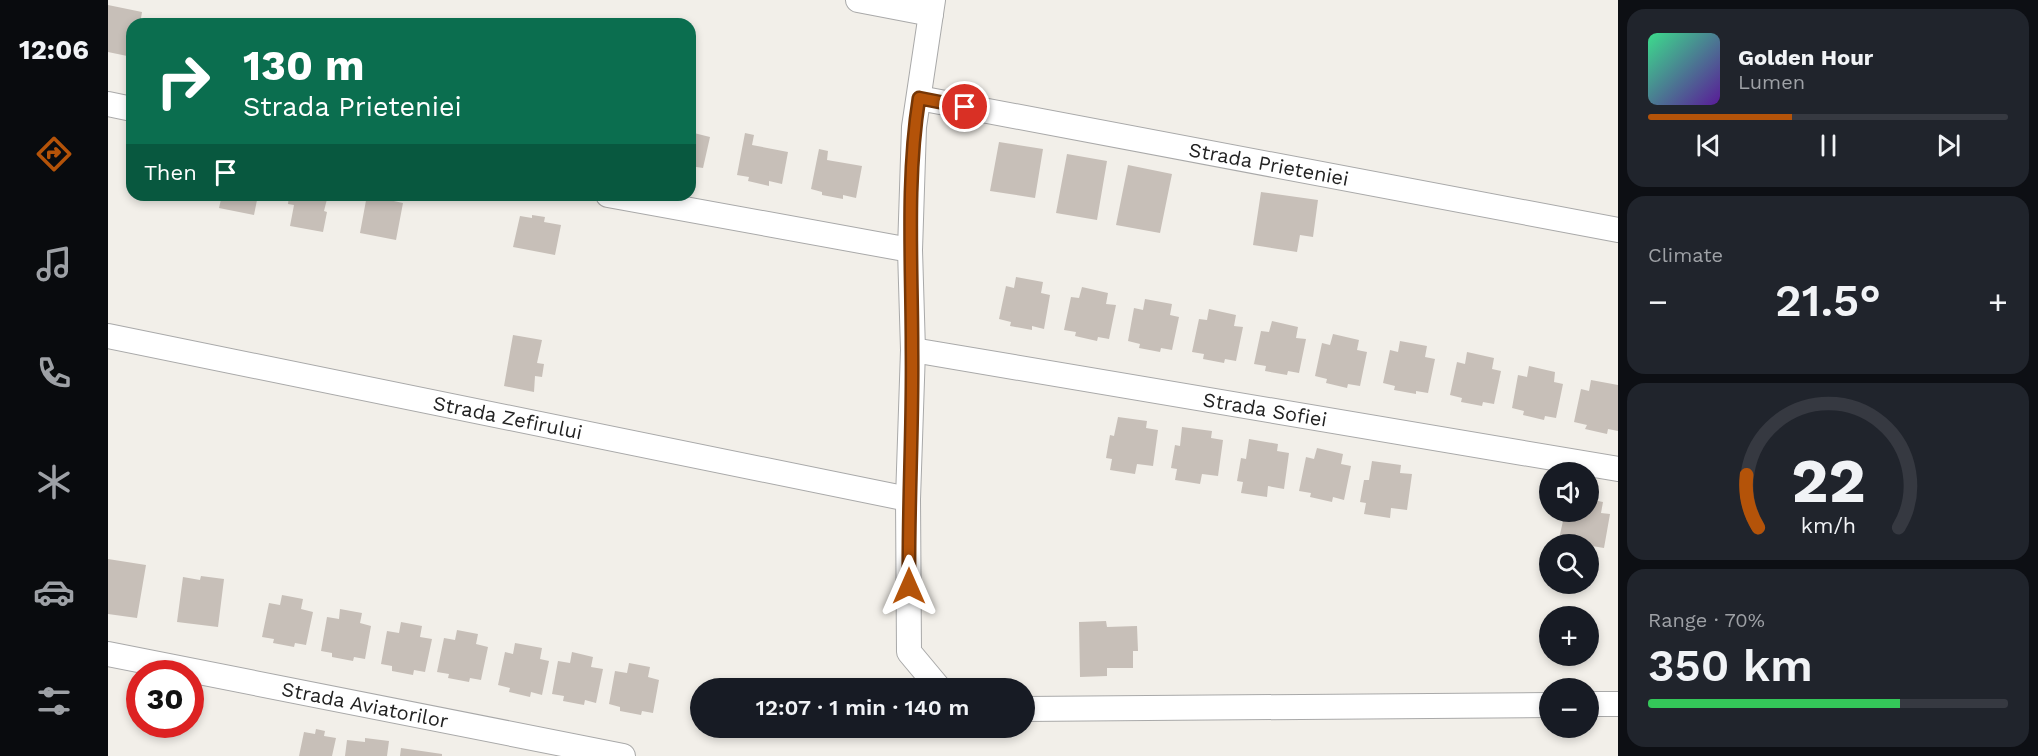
<!DOCTYPE html>
<meta charset="utf-8">
<style>
body{margin:0;font-family:"Work Sans",sans-serif;background:#20242c;color:#f1f3f6;height:100vh;display:flex;flex-direction:column;font-size:22px;white-space:nowrap}
*{box-sizing:border-box;margin:0}
p{font-size:20px;color:#9ea1a6}
.icon{flex:none;width:33px;height:33px;fill:none;stroke:currentColor;stroke-width:2;stroke-linecap:round;stroke-linejoin:round}
.map{position:relative;flex:1;overflow:hidden}
.side{display:flex;flex-direction:column;gap:9px;padding:9px;background:#0d0f14;width:420px}
.side>*{flex:none}
.guide{position:absolute;left:18px;top:18px;width:570px;height:183px;border-radius:18px;box-shadow:0 3px 9px #0003;background:#0b6e4f;color:#fff;overflow:hidden}
.tools{position:absolute;left:1431px;top:462px;display:grid;gap:12px}
.tools a{display:grid;place-items:center;width:60px;height:60px;border-radius:50%;background:#171b24;box-shadow:0 3px 9px #0003;font-size:30px}
.speed{position:absolute;left:18px;top:660px;display:flex;gap:12px;font-size:30px;font-weight:700;text-align:center}
.speed>*{display:grid;place-content:center;width:78px;height:78px;border-radius:50%;background:#171b24;box-shadow:0 3px 9px #0003;line-height:1}
.speed .limit{border:9px solid #d22;background:#fff;color:#111}
.pin{position:absolute;display:grid;place-items:center;width:51px;height:51px;color:#fff;margin:-26px;border:3px solid #fff;border-radius:50%;box-shadow:0 2px 6px #0007}
.me{position:absolute;width:66px;margin:-33px;rotate:0deg;stroke-linejoin:round;filter:drop-shadow(0 0 4px #0008)}
.turn{display:flex;align-items:center;gap:21px;height:126px;padding:0 18px;font-size:27px}
.turn .icon{width:78px;height:78px;stroke-width:2.5}
.turn b{display:block;font-size:42px;line-height:51px}
.then{display:flex;align-items:center;height:57px;padding:0 18px;background:#0003;gap:12px;font-size:22px}
.big{font-size:45px;font-weight:600;line-height:1.1}
.side .widget{flex:1;display:flex;flex-direction:column;justify-content:center;gap:9px;min-width:0;padding:0 21px;border-radius:18px;background:#20242c}
.side .dial{align-items:center;gap:0}
.dial svg{height:156px;overflow:visible;fill:none;stroke:#363941;stroke-width:7;stroke-linecap:round;text-anchor:middle}
.dial text{fill:#f1f3f6;stroke:none}
.song{display:flex;align-items:center;gap:18px}
.cover{width:72px;height:72px;border-radius:9px;background:linear-gradient(135deg,hsl(150 70% 55%),hsl(270 70% 35%))}
.played{height:6px;border-radius:3px;background:linear-gradient(90deg,#b45309 40%,#363941 40%)}
.keys{display:flex;justify-content:space-around;direction:ltr}
.heat{display:flex;justify-content:space-between;align-items:center;font-size:33px;direction:ltr}
.charge{height:9px;border-radius:4px;background:linear-gradient(90deg,#34c759 70%,#363941 0)}
.trip{position:absolute;left:582px;top:678px;width:345px;height:60px;border-radius:30px;background:#171b24;box-shadow:0 3px 9px #0003;font-weight:600;line-height:60px;text-align:center}
main{display:flex;flex:1;min-height:0}
.menu{display:flex;flex-direction:column;width:108px;justify-content:space-around;align-items:center;background:#090b0e;color:#9ea1a6}
.menu .icon{width:42px;height:42px}
.menu .active{color:#b45309}
.menu b{font-size:27px;color:#f1f3f6}
.map>svg:first-child{display:block}
.building{fill:#c7bfb8}
.lines{fill:none;stroke-linecap:round;stroke-linejoin:round}
.street-casing{stroke:#a9a9a9;stroke-width:26}
.street{stroke:#fff;stroke-width:24}
.route-casing{stroke:#753606;stroke-width:15}
.route{stroke:#b45309;stroke-width:10}
.labels{text-anchor:middle;stroke-width:5;stroke-linejoin:round;paint-order:stroke}
.street-label{font-size:20px;fill:#222;stroke:#fff}
</style>
<main>
<nav class="menu">
<b>12:06</b>
<svg class="icon active" aria-label="directions" viewBox="0 0 24 24"><path d="M12 3l9 9-9 9-9-9zM9 14v-3h6M13 9l2 2-2 2"/></svg>
<svg class="icon" aria-label="music" viewBox="0 0 24 24"><path d="M9 18V5l10-2v13"/><circle cx="6" cy="18" r="3"/><circle cx="16" cy="16" r="3"/></svg>
<svg class="icon" aria-label="phone" viewBox="0 0 24 24"><path d="M5 4h4l2 5-3 2q2 4 5 5l2-3 5 2v4C11 20 4 13 5 4z"/></svg>
<svg class="icon" aria-label="climate" viewBox="0 0 24 24"><path d="M12 3v18M4 7l16 10M4 17L20 7"/></svg>
<svg class="icon" aria-label="car" viewBox="0 0 24 24"><path d="M5 17H2v-5l4-1 3-4h7l3 4 3 1v5h-3M9 17h6M6 11h13"/><circle cx="7" cy="17" r="2"/><circle cx="17" cy="17" r="2"/></svg>
<svg class="icon" aria-label="filters" viewBox="0 0 24 24"><path d="M4 7h16M4 17h16"/><circle cx="9" cy="7" r="2"/><circle cx="15" cy="17" r="2"/></svg>
</nav>
<div class="map">
<svg width="1510" height="756" viewBox="0 0 1510 756">
<rect width="100%" height="100%" fill="#f2efe9"/>
<path class="building" d="M0,5L34,12L32,24H24V57L0,52Z
M47,19L66,23V24H46Z
M582,132L602,137L595,168L582,166Z
M637,133L646,135L644,145L680,152L674,184L661,181V186L640,181L641,177L629,175Z
M891,142L935,149L927,198L882,191Z
M711,149L720,151L719,160L754,166L748,198L735,195V199L714,195V192L703,189Z
M959,154L999,161L989,220L948,213Z
M1020,165L1064,174L1052,233L1008,225Z
M1153,192L1210,200L1205,237L1192,235L1189,252L1145,245Z
M114,195H150L146,215L111,208Z
M181,195H220L216,211L219,212L215,232L182,226L186,205L180,204Z
M259,195H282L281,200L295,203L288,240L252,233Z
M424,215L437,217L436,222L453,225L447,255L405,247L412,216L424,218Z
M908,277L935,282L933,293L942,295L936,329L924,326V330L902,326L903,322L891,319L898,286L906,288Z
M974,287L1000,293L998,304L1008,305L1001,339L990,337L989,341L967,336L968,332L956,330L963,297L971,298Z
M1037,299L1064,304L1062,315L1071,317L1064,350L1053,348L1052,352L1031,348L1032,344L1020,341L1026,308L1035,310Z
M1101,309L1128,315L1126,326L1135,327L1128,361L1117,359L1116,363L1095,359L1096,354L1084,352L1091,319L1099,320Z
M1164,321L1190,327L1188,338L1198,339L1191,373L1180,371L1179,375L1157,371L1158,366L1146,364L1153,331L1161,332Z
M1225,334L1251,340L1249,350L1259,352L1252,386L1240,384L1239,388L1218,383L1219,379L1207,376L1214,343L1222,345Z
M405,335L434,340L429,363L436,364L434,377L427,376L426,392L396,386Z
M1292,341L1319,346L1317,357L1327,359L1320,393L1308,391V394L1286,390L1287,386L1275,383L1282,350L1290,352Z
M1359,352L1386,358L1384,369L1393,371L1386,404L1375,402L1374,406L1353,402L1354,398L1342,395L1349,362L1357,364Z
M1421,366L1447,372L1446,382L1455,384L1448,418L1437,416L1436,420L1415,415L1416,411L1404,408L1410,375L1419,377Z
M1483,380L1510,385V431L1500,429L1499,434L1477,429L1479,425L1466,422L1473,389L1481,391Z
M1010,417L1039,421L1038,428L1050,430L1045,466L1029,464L1027,474L1002,470L1004,459L998,458L1002,435L1006,436Z
M1074,427L1104,431L1103,438L1115,440L1110,476L1094,474L1092,484L1067,480L1069,469L1063,468L1067,445L1072,446Z
M1141,439L1170,444L1169,451L1181,453L1176,489L1160,486L1159,497L1133,493L1135,482L1129,481L1133,458L1138,459Z
M1209,448L1235,454L1233,464L1243,466L1236,500L1225,497L1224,502L1202,497L1203,493L1191,491L1198,457L1206,459Z
M1264,461L1293,465L1292,473L1304,474L1299,510L1283,508L1282,518L1256,514L1258,503L1252,502L1256,480H1261Z
M1480,499L1495,502L1493,513L1502,514L1496,548L1484,546V550L1480,549V544H1462L1463,541L1451,539L1457,512H1480Z
M0,559L38,565L29,618L0,614Z
M93,576L116,579L110,627L69,622L75,577L92,580Z
M174,595L195,599L193,609L205,612L198,645L187,643L186,647L165,643L166,639L154,637L161,603L172,605Z
M232,609L254,613L252,623L263,626L257,659L246,657L245,661L224,657V653L213,651L219,617L231,619Z
M998,621L999,627L1029,626L1030,651H1025V668H999V676L972,677L971,622Z
M293,622L314,626L312,637L324,639L317,672L306,670L305,675L284,671V666L273,664L279,631L291,633Z
M349,630L370,634L368,644L380,647L373,680L362,678L361,682L340,678L341,674L329,672L336,638L347,640Z
M407,643L434,648L432,659L441,661L434,695L423,692L422,697L401,692L402,688L390,685L397,652L405,654Z
M464,652L485,657L483,667L495,669L488,703L477,700L476,705L455,701L456,696L444,694L450,661L462,663Z
M521,663L542,667L540,677L551,680L545,713L534,711L533,715L512,711V707L501,704L507,671L519,673Z
M208,729L217,731L216,736L228,738L224,756H191L196,732L207,734Z
M257,738L281,741L279,756H237L239,740L257,742Z
M293,748L334,754V756H292Z"/>
<g class="lines">
<defs>
<g id="street">
<path d="M750,0L823,14"/>
<path d="M825,0L806,127L802,250L805,350L800,499L801,652L831,688"/>
<path id="s1" d="M811,98L1510,230"/>
<path d="M0,104L24,109"/>
<path d="M500,195L802,250"/>
<path id="s2" d="M0,336L800,499"/>
<path id="s3" d="M805,350L1510,469"/>
<path id="s4" d="M0,654L515,756"/>
<path d="M1480,704H1510"/>
<path d="M916,709L1442,705"/>
</g>
</defs>
<use href="#street" class="street-casing"/>
<use href="#street" class="street"/>
</g>
<g class="lines">
<defs>
<path id="route" d="M801,586C800,507 805,428 804,349C804,265 798,180 811,98L857,107"/>
</defs>
<use href="#route" class="route-casing"/>
<use href="#route" class="route"/>
</g>
<g class="labels">
<g class="street-label">
<text dy="7" stroke="none"><textPath href="#s1" startOffset="356">Strada Prieteniei</textPath></text>
<text dy="7" stroke="none"><textPath href="#s3" startOffset="357">Strada Sofiei</textPath></text>
<text dy="7" stroke="none"><textPath href="#s2" startOffset="408">Strada Zefirului</textPath></text>
<text dy="7" stroke="none"><textPath href="#s4" startOffset="262">Strada Aviatorilor</textPath></text>
</g>
</g>
</svg>
<div class="tools">
<a><svg class="icon" aria-label="sound" viewBox="0 0 24 24"><path d="M4 9h4l5-4v14l-5-4H4zM17 9q2 3 0 6"/></svg></a>
<a><svg class="icon" aria-label="search" viewBox="0 0 24 24"><circle cx="10" cy="10" r="6"/><path d="M15 15l6 6"/></svg></a>
<a>+</a>
<a>−</a>
</div>
<div class="speed"><div class="limit">30</div></div>
<div class="pin" style="left:857px;top:107px;background:#d93025"><svg class="icon" aria-label="arrive" viewBox="0 0 24 24"><path d="M6 21V4h12l-3 4 3 4H6"/></svg></div>
<svg class="me" style="left:801px;top:586px" viewBox="-20 -20 40 40"><path d="M0-17L14 15 0 8-14 15z" fill="#b45309" stroke="#fff" stroke-width="4"/></svg>
<div class="trip">12:07 · 1 min · 140 m</div>
<div class="guide">
<div class="turn"><svg class="icon" aria-label="right" viewBox="0 0 24 24"><path d="M7 20v-9h11M14 6l5 5-5 5"/></svg><div><b>130 m</b>Strada Prieteniei</div></div>
<div class="then">Then<svg class="icon" aria-label="arrive" viewBox="0 0 24 24"><path d="M6 21V4h12l-3 4 3 4H6"/></svg></div>
</div>
</div>
<section class="side">
<div class="widget">
<div class="song"><i class="cover"></i><div><b>Golden Hour</b><p>Lumen</p></div></div>
<div class="played"></div>
<div class="keys"><svg class="icon" aria-label="previous" viewBox="0 0 24 24"><path d="M18 5L8 12l10 7zM5 5v14"/></svg><svg class="icon" aria-label="pause" viewBox="0 0 24 24"><path d="M8 5v14M16 5v14"/></svg><svg class="icon" aria-label="next" viewBox="0 0 24 24"><path d="M6 5l10 7-10 7zM19 5v14"/></svg></div>
</div>
<div class="widget"><p>Climate</p>
<div class="heat"><a>−</a><b class="big">21.5°</b><a>+</a></div>
</div>
<div class="widget dial"><svg viewBox="0 0 100 80">
<path d="M14 69A42 42 0 1 1 86 69"/>
<path d="M14 69A42 42 0 0 1 8 42" stroke="#b45309"/>
<text x="50" y="56" font-size="32" font-weight="700">22</text>
<text x="50" y="72" font-size="11">km/h</text>
</svg></div>
<div class="widget"><p>Range · 70%</p><b class="big">350 km</b><div class="charge"></div></div>
</section>
</main>
